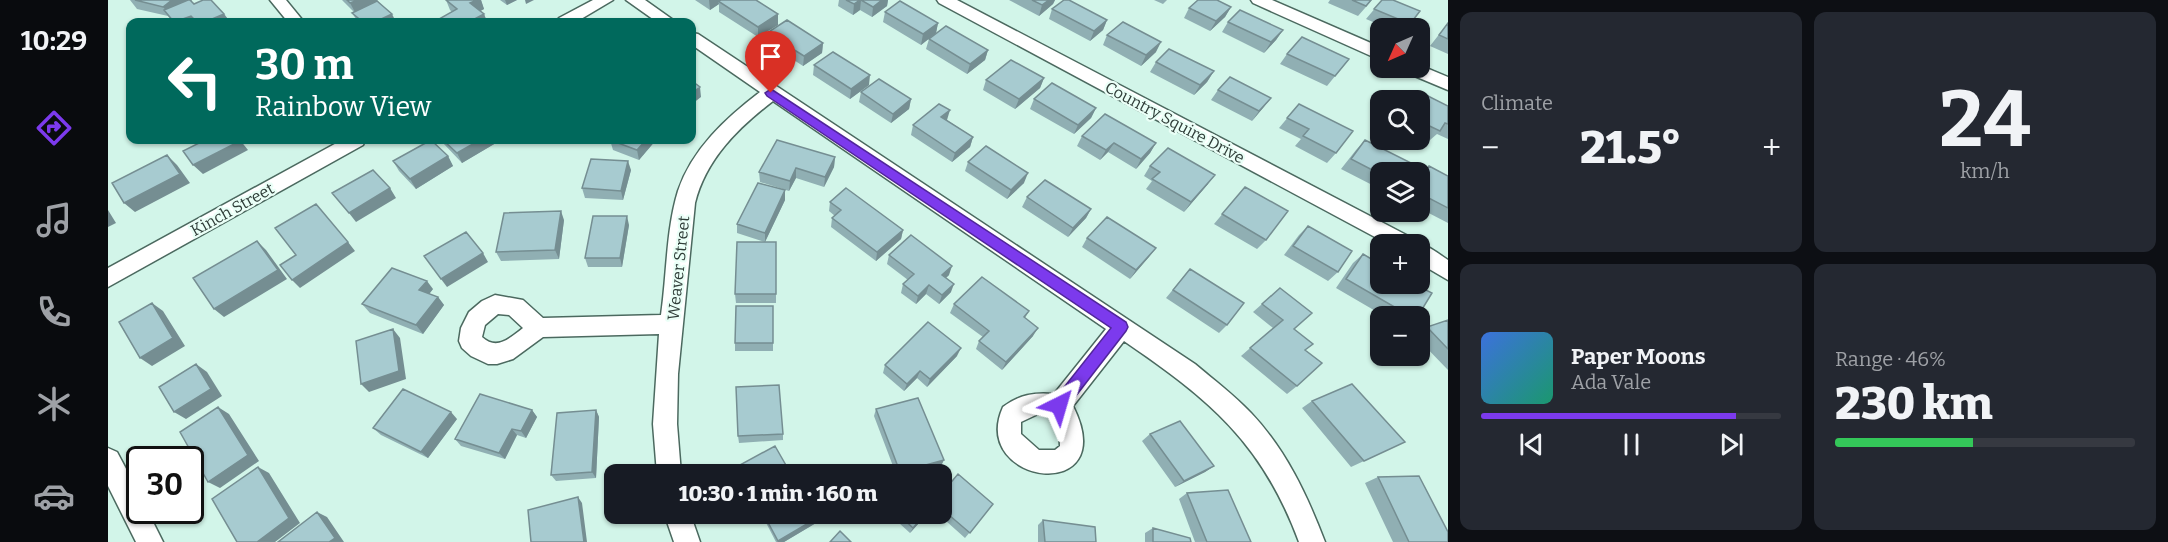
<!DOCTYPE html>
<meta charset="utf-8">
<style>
body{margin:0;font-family:Bitter,serif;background:#242831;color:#f1f3f6;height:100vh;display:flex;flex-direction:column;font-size:22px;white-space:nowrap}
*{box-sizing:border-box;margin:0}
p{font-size:20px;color:#9ea1a6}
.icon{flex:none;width:33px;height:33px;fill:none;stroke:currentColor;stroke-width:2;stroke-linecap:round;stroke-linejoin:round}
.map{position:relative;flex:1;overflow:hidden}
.sheet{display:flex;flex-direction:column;gap:12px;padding:12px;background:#0d0f14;width:720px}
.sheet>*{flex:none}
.top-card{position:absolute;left:18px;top:18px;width:570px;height:126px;border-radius:12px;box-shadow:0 2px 4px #0004;background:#00695c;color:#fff;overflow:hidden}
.needle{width:39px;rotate:225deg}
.buttons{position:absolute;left:1262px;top:18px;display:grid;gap:12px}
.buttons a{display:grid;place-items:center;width:60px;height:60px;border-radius:12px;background:#171b24;box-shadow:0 2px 4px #0004;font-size:30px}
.speed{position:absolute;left:18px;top:446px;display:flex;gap:12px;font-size:30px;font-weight:700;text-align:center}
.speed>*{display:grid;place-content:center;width:78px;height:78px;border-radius:50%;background:#171b24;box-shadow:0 2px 4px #0004;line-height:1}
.speed .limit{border:3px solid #111;border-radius:9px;background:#fff;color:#111}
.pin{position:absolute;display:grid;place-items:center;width:51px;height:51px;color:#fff;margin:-62px -26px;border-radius:50% 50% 50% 0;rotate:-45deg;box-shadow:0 0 6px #0007}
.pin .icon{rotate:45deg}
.me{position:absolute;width:66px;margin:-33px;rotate:40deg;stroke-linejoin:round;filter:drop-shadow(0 0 4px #0008)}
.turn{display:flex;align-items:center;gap:21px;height:126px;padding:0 30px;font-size:27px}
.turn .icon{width:78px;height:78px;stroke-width:2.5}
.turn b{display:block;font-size:42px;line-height:51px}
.big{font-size:45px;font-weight:800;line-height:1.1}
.sheet .tile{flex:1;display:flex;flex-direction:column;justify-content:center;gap:9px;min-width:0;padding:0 21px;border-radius:12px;background:#242831}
.sheet .dial{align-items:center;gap:0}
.dial b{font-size:78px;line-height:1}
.song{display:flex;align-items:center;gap:18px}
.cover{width:72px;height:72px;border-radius:9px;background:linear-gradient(135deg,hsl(220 70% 55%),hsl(160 70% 35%))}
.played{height:6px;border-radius:3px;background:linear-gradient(90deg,#7c3aed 85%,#363941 85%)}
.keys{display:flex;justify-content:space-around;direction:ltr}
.heat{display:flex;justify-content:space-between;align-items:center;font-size:33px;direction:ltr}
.charge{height:9px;border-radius:4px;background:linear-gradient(90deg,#34c759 46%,#363941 0)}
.sheet .tiles{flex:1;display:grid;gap:12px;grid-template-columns:repeat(2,1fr)}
.trip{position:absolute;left:496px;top:464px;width:348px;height:60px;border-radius:12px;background:#171b24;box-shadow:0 2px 4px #0004;font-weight:800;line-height:60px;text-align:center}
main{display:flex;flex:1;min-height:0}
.dock{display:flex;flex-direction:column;width:108px;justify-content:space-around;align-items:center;background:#090b0e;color:#9ea1a6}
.dock .icon{width:42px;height:42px}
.dock .active{color:#7c3aed}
.dock b{font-size:27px;color:#f1f3f6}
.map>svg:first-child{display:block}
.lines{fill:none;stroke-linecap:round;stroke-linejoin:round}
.minor-casing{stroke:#4b695f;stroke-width:3}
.minor{fill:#fff;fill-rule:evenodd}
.wall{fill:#90afb3}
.shaded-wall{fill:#758e92}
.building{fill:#a7cbd0;stroke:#758e92;stroke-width:1.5}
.route{fill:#7c3aed;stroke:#51269a;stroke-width:1.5}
.labels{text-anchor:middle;stroke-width:4.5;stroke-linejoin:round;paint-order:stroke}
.street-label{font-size:16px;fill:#2f3d38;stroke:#eafff7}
</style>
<main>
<nav class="dock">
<b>10:29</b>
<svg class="icon active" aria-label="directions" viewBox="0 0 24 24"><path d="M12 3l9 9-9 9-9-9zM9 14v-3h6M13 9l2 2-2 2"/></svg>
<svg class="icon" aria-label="music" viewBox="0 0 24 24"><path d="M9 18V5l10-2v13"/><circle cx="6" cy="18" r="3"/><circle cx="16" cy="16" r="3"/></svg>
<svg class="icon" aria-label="phone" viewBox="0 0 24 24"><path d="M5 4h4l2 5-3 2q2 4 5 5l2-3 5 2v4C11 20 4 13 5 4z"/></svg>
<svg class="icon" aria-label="climate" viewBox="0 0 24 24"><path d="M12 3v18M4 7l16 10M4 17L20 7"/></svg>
<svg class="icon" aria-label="car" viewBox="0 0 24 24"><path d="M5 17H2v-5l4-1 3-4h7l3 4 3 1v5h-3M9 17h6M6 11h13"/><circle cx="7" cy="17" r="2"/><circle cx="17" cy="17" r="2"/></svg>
</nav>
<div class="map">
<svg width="1340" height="542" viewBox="0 0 1340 542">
<rect width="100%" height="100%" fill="#d2f5e9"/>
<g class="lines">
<defs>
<path id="minor" d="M162,0H178L196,22H180Z
M485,0H505L468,22H449L451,18Z
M518,0H537L568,22H549Z
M829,0H849L1304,238L1307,244H1280L831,3Z
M1143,0H1164L1272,47V60L1145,3Z
M584,33L590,34L1087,364C1106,380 1126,395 1143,413C1178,450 1199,495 1217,542H1191C1154,442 1101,399 1016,341L965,406C1015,506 860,485 895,407C911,395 926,392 946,394L998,329L665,101C630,128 598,159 587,203L570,374L569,424L573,474H549L545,424L551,334L435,337L405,359L389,364H380L363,356L354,348L351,341L353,328L361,312L374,301L387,295L415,300L435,318L553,315C559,274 558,230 570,191C584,149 618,118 652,92L584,45ZM390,314L401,315L415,328C402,338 389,351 374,337L377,325ZM930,414L944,415C950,425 952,435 952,446L947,450H931L913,434V422Z
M1311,65L1340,77V90L1297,72L1294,68H1311Z
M234,140H257L255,145L0,287V268Z
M1308,244C1320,244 1330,254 1340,260V280L1311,263V244Z
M0,448L9,452L32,495V510H39L55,542H28L0,486Z
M556,513H582L592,542H566Z"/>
</defs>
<use href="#minor" class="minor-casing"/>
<use href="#minor" class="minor"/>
</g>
<path class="wall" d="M22,0H84L83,1L86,4L116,14L122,22H66L60,16L29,9Z
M234,0H269L288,22H250L244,13L246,12Z
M338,0H373L376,9L372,11L376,14L379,22H332L331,19L344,12L342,10Z
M392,0H409L399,5Z
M587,0H648L670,25L650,37L611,12V4L602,10Z
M731,0H780L779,6L764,17L752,10L745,15L730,6Z
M901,0H947L945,4L931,16Z
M1046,0H1059L1055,4Z
M1222,0H1264L1250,16L1220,3Z
M1274,0L1312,11L1298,28H1279L1258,19Z
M1123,7L1117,17L1102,31L1076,18L1081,8Z
M944,9L999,20L995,30L982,41L941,19Z
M777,12L830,23L828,33L813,45L775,22Z
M1120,22L1175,30L1168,40L1156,53L1114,32Z
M1340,23V54L1322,46Z
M659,33L715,43L714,53L695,66L660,43Z
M999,35L1048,52L1033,66L995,45Z
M821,39L880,50L877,60L859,74L818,49Z
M1179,54L1241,59L1219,86L1172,64Z
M1048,62L1106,71L1099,82L1086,95L1042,72Z
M706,65L761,85L742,99L705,75Z
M936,78L932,88L907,109L875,90L878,80Z
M1110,90L1163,98L1144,121L1103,100Z
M753,92L803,99L801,109L783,123L751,102Z
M1314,93L1340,106V139L1329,134L1322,140L1311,135V100H1307Z
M926,99L988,108L983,118L966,134L922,109Z
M1191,104L1228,153L1219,163L1187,146L1193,139L1171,128Z
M839,120L865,137L862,147L844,162L803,135L805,125Z
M974,136L1048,143L1042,153L1028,169L1000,152L992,160L969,146Z
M333,140H393L354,163L335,143Z
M502,140H548L531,160L505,150Z
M1257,140L1272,172V189L1233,169L1248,150Z
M340,156L345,166L308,189L291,171L285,161Z
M727,157L726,167L716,187L688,178L681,191L652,182L651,172Z
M860,162L916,183L899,199L857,171Z
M1042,166L1100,184L1076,212L1038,189L1044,181L1036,176Z
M1321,166L1340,176V223L1311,208V176Z
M523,170L515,200L477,198L474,188Z
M1137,187L1158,240L1149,249L1106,224Z
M677,190V200L657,242L629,233V224Z
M919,197L983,209L978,218L960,237L914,207Z
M722,202L795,230L793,239L768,261L723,227L724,218L727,216L721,211Z
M456,220L451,259L393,261L388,252Z
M521,225L514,267H480L477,258Z
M1200,226L1230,272L1220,281L1176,255L1191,235Z
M979,238L1048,248L1022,279L974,247Z
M668,242V303H628L627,294Z
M1255,254L1310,316H1276L1228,288L1245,263Z
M781,255L841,275L838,278L843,292L831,304L818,294L808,304L793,293L795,284L800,280L779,264Z
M1082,269L1119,325L1111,333L1058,298Z
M325,289L321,294L330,297L336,305L315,334L262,313L254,304Z
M846,304L921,311L917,318L925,336L894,370L868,349L871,341L875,337L842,313Z
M1154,304L1186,329L1197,350L1189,386L1179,394L1133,356L1165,328L1145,312Z
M665,306V351H627V343Z
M1340,320V370L1311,340V333L1319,327Z
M849,356L819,387L809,378L796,391L775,373L777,365Z
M1204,401L1297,442L1243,467L1194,408Z
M768,409L833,466L805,474H788L766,416Z
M424,410L429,417L418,438L409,435L397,459L353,446L347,439Z
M488,410L491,417L488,478L448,481L443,475Z
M349,419L320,458L273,435L265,428Z
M675,434V440L631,443L630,436Z
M1042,434L1106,466L1097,472L1067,487L1034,441Z
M1270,477L1340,542H1285L1257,483Z
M834,493L885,504L857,538L829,513H834Z
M1079,493L1143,542H1087L1071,499Z
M653,513H706L709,518L708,523L676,542H668Z
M780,513H820L802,533Z
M935,520L988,542H930V525Z
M1045,528L1083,542H1037V533Z"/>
<path class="shaded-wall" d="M64,0H84L64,17L55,7Z
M250,0H269L270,3L248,14L242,3Z
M369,0H373L376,9L367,14L362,3Z
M397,0H409L399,5Z
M417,0H426L418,4Z
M601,0H618L610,1L611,4L602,10Z
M753,0L752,10L745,15L746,4Z
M774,0H780L779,6L764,17L765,7Z
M941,0H947L945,4L931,16L934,5Z
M1123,7L1117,17L1102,31L1108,21Z
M116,14L122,22H97Z
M284,14L288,22H267Z
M376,14L379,22H361Z
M670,14V25L650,37V27Z
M83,16L88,22H68Z
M999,20L995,30L982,41L986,31Z
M830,23L828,33L813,45L815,34Z
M1175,30L1168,40L1156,53L1163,42Z
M1053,42L1048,52L1033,66L1038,55Z
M715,43L714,53L695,66L696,56Z
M880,50L877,60L859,74L862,64Z
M1106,71L1099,82L1086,95L1092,85Z
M762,75L761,85L742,99L743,89Z
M936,78L932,88L907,109L911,99Z
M592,87L593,97L584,104V93Z
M1163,98L1155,108L1144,121L1151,111Z
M803,99L801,109L783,123L785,114Z
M988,108L983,118L966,134L970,125Z
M842,110L839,120L831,127L833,117Z
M865,137L862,147L844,162L847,153Z
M132,140L140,150L95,174L85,165Z
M372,140H393L354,163L349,153Z
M538,140H548L531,160L529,150Z
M1006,143L1000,152L992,160L998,150Z
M1048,143L1042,153L1028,169L1033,159Z
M59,155L69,165L82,183L27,212L16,203Z
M340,156L345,166L308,189L302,179Z
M727,157L726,167L716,187L717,177Z
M520,161L523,170L515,200L513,191Z
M688,168V178L681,191L682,181Z
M920,173L916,183L899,199L903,190Z
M1107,175L1100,184L1076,212L1083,202Z
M282,188L288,198L248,222L241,213Z
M677,190V200L657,242V233Z
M983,209L978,218L960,237L965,228Z
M0,210L8,223L0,227Z
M453,211L456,220L451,259L447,250Z
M519,216L521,225L514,267L512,258Z
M795,230L793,239L768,261L769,252Z
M149,241L158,250L179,279L116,317L106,309Z
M240,242L247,251L192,288L184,280Z
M1048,248L1041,257L1022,279L1028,270Z
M375,253L380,262L339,287L333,279Z
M844,266L841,275L831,284L834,275Z
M319,281L325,289L318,298L311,290Z
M846,284L843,292L831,304L834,295Z
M821,285L818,294L808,304L810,296Z
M330,297L336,305L315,334L308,325Z
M44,303L55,311L77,346L44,366L32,358Z
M930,328L925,336L894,370L898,362Z
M285,329L292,338L298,379L261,392L253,384Z
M853,348L849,356L819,387L822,379Z
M88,364L99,372L114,396L78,419L66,412Z
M812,371L809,378L796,391L799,384Z
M110,407L121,414L151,461L112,488L100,482Z
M424,410L429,417L418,438L413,431Z
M488,410L491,417L488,478L484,472Z
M343,412L349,419L320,458L313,452Z
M404,429L409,435L397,459L391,453Z
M836,460L833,466L805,474H791L792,472Z
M1106,466L1097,472L1067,487L1076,481Z
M150,467L161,473L192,523L167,542H149Z
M470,497L474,503L479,542H476Z
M209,512L219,517L236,542H221Z
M818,513H820L802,533L805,528Z
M709,518L708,523L676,542H670V541Z"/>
<path class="building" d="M27,0H64L55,7Z
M80,0H82L86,4L95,0H103L116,14L97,22H89L83,16L66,22L56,10Z
M239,0H250L242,3Z
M338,0H369L362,3L376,14L361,22H335L331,19L349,9Z
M613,0H648L670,14L650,27L610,1Z
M738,0H752L746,4Z
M753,0H774L765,7Z
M924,0H941L934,5Z
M956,0H961L999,20L986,31L944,9Z
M1090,0H1109L1123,7L1108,21L1081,8Z
M1244,0H1263L1258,6Z
M1274,0H1285L1312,11L1302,24L1266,9Z
M269,1L284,14L267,22H255L244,13Z
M792,1L830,23L815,34L777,12Z
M1132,10L1175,30L1163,42L1120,22Z
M679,20L715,43L696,56L659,33Z
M1015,22L1053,42L1038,55L999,35Z
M1340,23V39L1331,35Z
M838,26L880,50L862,64L821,39Z
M1194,37L1241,59L1227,76L1179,54Z
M1061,49L1106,71L1092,85L1048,62Z
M725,52L762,75L743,89L706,65Z
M903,60L936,78L911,99L878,80Z
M1122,77L1163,98L1151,111L1110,90Z
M771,79L803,99L785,114L753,92Z
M584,81L592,87L584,93Z
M944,83L988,108L970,125L926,99Z
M1314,93L1340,106V124L1337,123L1332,131L1311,121V100H1308Z
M831,104L842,110L833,117L865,137L847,153L805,125Z
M1191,104L1245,131L1228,153L1195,136L1201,129L1179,118Z
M997,114L1048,143L1033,159L1006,143L998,150L974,136Z
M97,140H131L132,141L85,165L75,151Z
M323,140L340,156L302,179L285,161Z
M335,140H372L349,153Z
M502,140H538L529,150Z
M669,140L727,157L717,177L688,168L682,181L651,172Z
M1257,140L1309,166L1304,172H1272V174L1243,159Z
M878,146L920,173L903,190L860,162Z
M1060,148L1107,175L1083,202L1044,179L1052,172L1042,166Z
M59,155L72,174L16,203L4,183Z
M483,159L520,161L513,191L474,188Z
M1321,166L1340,176V208L1311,193V181Z
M265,170L282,188L241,213L224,193Z
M937,180L983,209L965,228L919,197Z
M650,183L677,190L657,233L629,224Z
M1137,187L1180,211L1158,240L1114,214Z
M738,188L795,230L769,252L724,218L733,210L722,202Z
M208,204L240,242L184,280L172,265L188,255L167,228Z
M453,211L447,250L388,252L396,213Z
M485,216H519L512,258H477Z
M999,217L1048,248L1028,270L979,238Z
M1200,226L1244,251L1230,272L1185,246Z
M358,232L375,253L333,279L316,256Z
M803,235L844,266L834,275L846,284L834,295L821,285L810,296L795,284L806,274L781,255Z
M149,241L170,270L106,309L85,278Z
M629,242H668V294H627Z
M1255,254L1272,264V284H1306L1324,293L1310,316H1302L1238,279Z
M284,268L319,281L311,290L330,297L308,325L254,304Z
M1082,269L1136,303L1119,325L1065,290Z
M874,277L921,311L916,317L930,328L898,362L871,341L881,331L846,304Z
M1172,288L1204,313L1186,329L1205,344L1197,350L1214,363L1189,386L1142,348L1175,320L1154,304Z
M44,303L65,338L32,358L11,322Z
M628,306H665V343H627Z
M1340,320V349L1319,327Z
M820,322L853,348L822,379L812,371L799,384L777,365Z
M285,329L291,371L253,384L248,341Z
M88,364L103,389L66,412L51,387Z
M1244,384L1297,442L1256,461L1204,401Z
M671,385L675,434L630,436L628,387Z
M295,389L343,412L313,452L265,428Z
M372,394L424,410L413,431L404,429L391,453L347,439Z
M810,398L836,460L792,472L768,409Z
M110,407L140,455L100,482L72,432Z
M488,410L484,472L443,475L449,413Z
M1072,421L1106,466L1076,481L1042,434Z
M667,446L683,474H634L630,466Z
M150,467L181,518L149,542H129L104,499Z
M850,474L885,504L862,533L834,509V493Z
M1311,476L1340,532V542H1301L1270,477Z
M1120,490L1143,542H1099L1079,493Z
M470,497L476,542H423L420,510Z
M209,512L227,538L221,542H170Z
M655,513H706L709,518L670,541Z
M789,513H818L805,528Z
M935,520L987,527L988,542H937Z
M1045,528L1082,538L1083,542H1045Z
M732,531L743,542H722Z"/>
<path class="route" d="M663,89L1018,322L1020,327L1018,331L957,410L951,412L946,410L944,405L946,400L1003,328L659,96L657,93Z"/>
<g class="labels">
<g class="street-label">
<text transform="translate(1067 122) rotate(28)" y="6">Country Squire Drive</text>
<text transform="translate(124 209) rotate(-29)" y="6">Kinch Street</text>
<text transform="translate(570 268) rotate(-84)" y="6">Weaver Street</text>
</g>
</g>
</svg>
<div class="buttons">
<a><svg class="needle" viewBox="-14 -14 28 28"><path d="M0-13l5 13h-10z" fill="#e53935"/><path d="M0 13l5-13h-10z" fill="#9ea1a6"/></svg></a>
<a><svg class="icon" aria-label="search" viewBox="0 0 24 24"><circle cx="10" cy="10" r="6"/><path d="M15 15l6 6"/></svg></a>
<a><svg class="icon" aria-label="layers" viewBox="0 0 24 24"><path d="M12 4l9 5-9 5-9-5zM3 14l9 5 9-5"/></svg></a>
<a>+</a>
<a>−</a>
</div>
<div class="speed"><div class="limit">30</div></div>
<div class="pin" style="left:663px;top:93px;background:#d93025"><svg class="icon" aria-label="arrive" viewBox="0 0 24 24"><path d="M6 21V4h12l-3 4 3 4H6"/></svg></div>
<svg class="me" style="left:951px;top:405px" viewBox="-20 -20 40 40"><path d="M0-17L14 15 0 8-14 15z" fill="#7c3aed" stroke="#fff" stroke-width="4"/></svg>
<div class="trip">10:30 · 1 min · 160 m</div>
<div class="top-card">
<div class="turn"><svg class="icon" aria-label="left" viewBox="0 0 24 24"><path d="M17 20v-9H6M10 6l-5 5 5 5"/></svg><div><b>30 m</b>Rainbow View</div></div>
</div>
</div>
<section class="sheet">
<div class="tiles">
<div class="tile"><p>Climate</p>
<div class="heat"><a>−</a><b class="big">21.5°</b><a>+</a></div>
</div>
<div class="tile dial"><b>24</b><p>km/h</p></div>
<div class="tile">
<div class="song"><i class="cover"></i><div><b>Paper Moons</b><p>Ada Vale</p></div></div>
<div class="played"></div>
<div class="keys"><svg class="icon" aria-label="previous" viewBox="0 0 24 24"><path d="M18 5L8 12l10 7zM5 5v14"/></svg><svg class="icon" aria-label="pause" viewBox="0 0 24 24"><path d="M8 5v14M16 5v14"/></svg><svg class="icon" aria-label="next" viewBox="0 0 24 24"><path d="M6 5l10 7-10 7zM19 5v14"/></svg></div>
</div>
<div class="tile"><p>Range · 46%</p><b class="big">230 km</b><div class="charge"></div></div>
</div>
</section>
</main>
